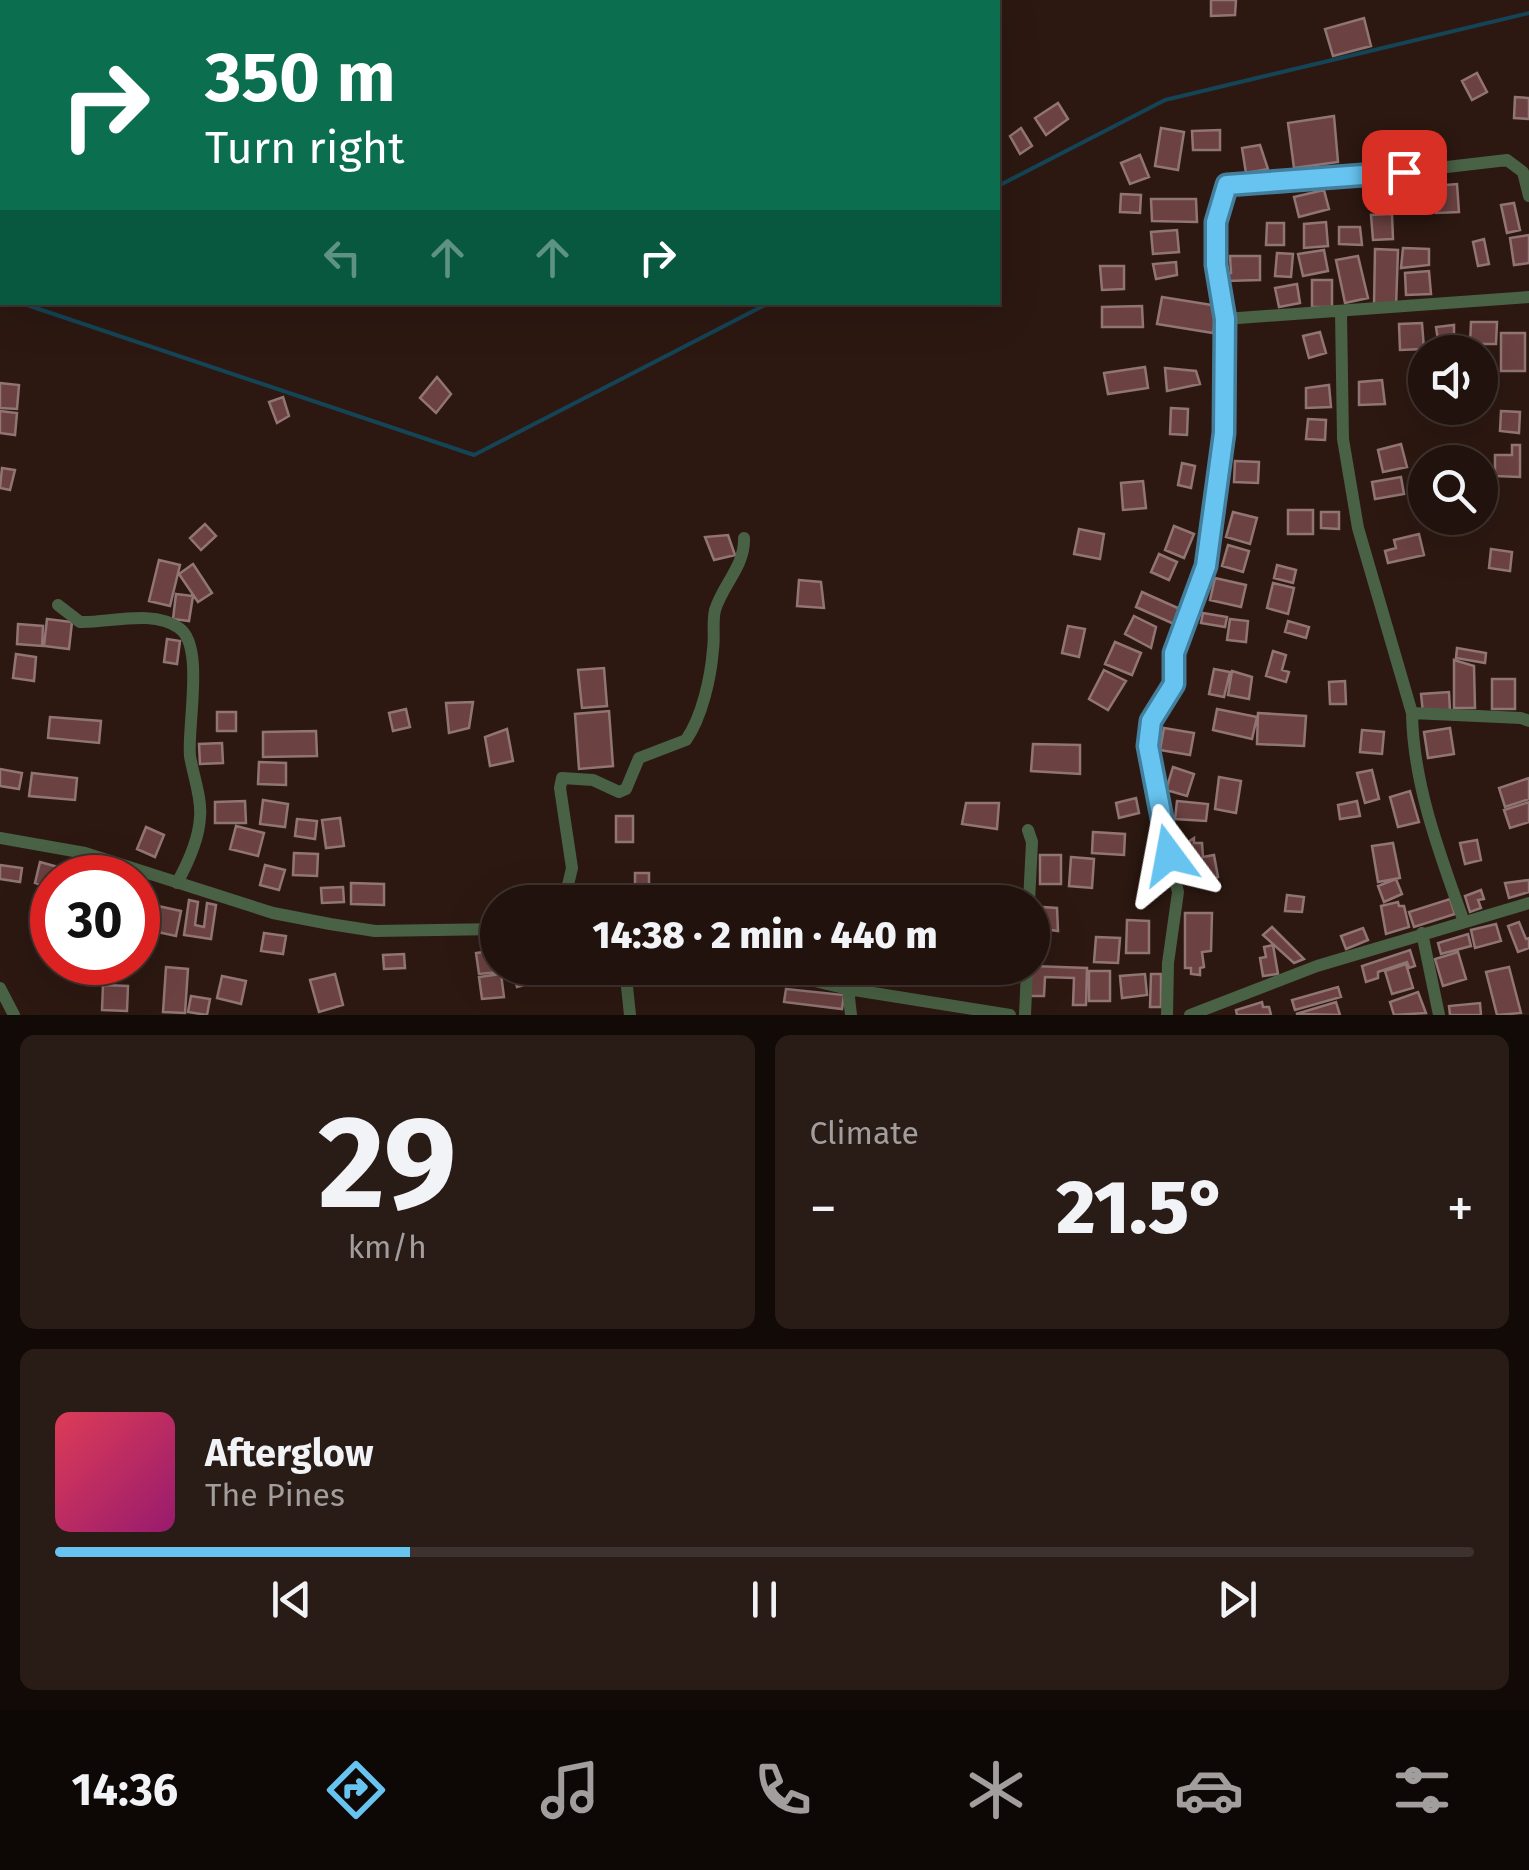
<!DOCTYPE html>
<meta charset="utf-8">
<style>
body{margin:0;font-family:"Fira Sans",sans-serif;background:#291b16;color:#f1f3f6;height:100vh;display:flex;flex-direction:column;font-size:38px;white-space:nowrap}
*{box-sizing:border-box;margin:0}
p{font-size:32px;color:#a29e9d}
.icon{flex:none;width:55px;height:55px;fill:none;stroke:currentColor;stroke-width:2;stroke-linecap:round;stroke-linejoin:round}
.map{position:relative;height:1015px;overflow:hidden}
.sheet{display:flex;flex-direction:column;gap:20px;padding:20px;background:#120a07;flex:1}
.sheet>*{flex:none}
.banner{position:absolute;left:0px;top:0px;width:1000px;height:305px;box-shadow:0 10px 40px #0002,0 0 0 2px #3e322e;background:#0b6e4f;color:#fff;overflow:hidden}
.fabs{position:absolute;left:1408px;top:335px;display:grid;gap:20px}
.fabs a{display:grid;place-items:center;width:90px;height:90px;border-radius:50%;background:#21120d;box-shadow:0 10px 40px #0002,0 0 0 2px #3e322e;font-size:50px}
.speed{position:absolute;left:30px;top:855px;display:flex;gap:20px;font-size:50px;font-weight:700;text-align:center}
.speed>*{display:grid;place-content:center;width:130px;height:130px;border-radius:50%;background:#21120d;box-shadow:0 10px 40px #0002,0 0 0 2px #3e322e;line-height:1}
.speed .limit{border:15px solid #d22;background:#fff;color:#111}
.pin{position:absolute;display:grid;place-items:center;width:85px;height:85px;color:#fff;margin:-42px;border-radius:20px;box-shadow:0 5px 15px #0006}
.me{position:absolute;width:110px;margin:-55px;rotate:347deg;stroke-linejoin:round;filter:drop-shadow(0 0 8px #0008)}
.turn{display:flex;align-items:center;gap:35px;height:210px;padding:0 40px;font-size:45px}
.turn .icon{width:130px;height:130px;stroke-width:2.5}
.turn b{display:block;font-size:70px;line-height:85px}
.lanes{display:flex;align-items:center;height:95px;padding:0 40px;background:#0003;justify-content:center;gap:50px;direction:ltr}
.lanes .off{opacity:.35}
.big{font-size:75px;font-weight:800;line-height:1.1}
.sheet .tile{flex:1;display:flex;flex-direction:column;justify-content:center;gap:15px;min-width:0;padding:0 35px;border-radius:15px;background:#291b16}
.sheet .dial{align-items:center;gap:0}
.dial b{font-size:130px;line-height:1}
.song{display:flex;align-items:center;gap:30px}
.cover{width:120px;height:120px;border-radius:15px;background:linear-gradient(135deg,hsl(350 70% 55%),hsl(320 70% 35%))}
.played{height:10px;border-radius:5px;background:linear-gradient(90deg,#67c4f0 25%,#3e322e 25%)}
.keys{display:flex;justify-content:space-around;direction:ltr}
.heat{display:flex;justify-content:space-between;align-items:center;font-size:55px;direction:ltr}
.sheet .tiles{flex:1;display:grid;gap:20px;grid-template-columns:1fr 1fr}
.tile:last-child{grid-column:span 2}
.trip{position:absolute;left:480px;top:885px;width:570px;height:100px;border-radius:50px;background:#21120d;box-shadow:0 10px 40px #0002,0 0 0 2px #3e322e;font-weight:800;line-height:100px;text-align:center}
.tabs{display:flex;height:160px;justify-content:space-around;align-items:center;background:#0d0705;color:#a29e9d}
.tabs .icon{width:70px;height:70px}
.tabs .selected{color:#67c4f0}
.tabs b{font-size:45px;color:#f1f3f6}
.map>svg:first-child{display:block}
.lines{fill:none;stroke-linecap:round;stroke-linejoin:round}
.stream{stroke:#144455;stroke-width:4}
.building{fill:#6b4141;stroke:#917574;stroke-width:2.5}
.minor{stroke:#496144;stroke-width:12}
.route-casing{stroke:#437f9c;stroke-width:25}
.route{stroke:#67c4f0;stroke-width:18}
</style>
<div class="map">
<svg width="1529" height="1015" viewBox="0 0 1529 1015">
<rect width="100%" height="100%" fill="#2c1811"/>
<g class="lines">
<path class="stream" d="M998,186L1165,100L1529,13
M0,297H2
M18,302L474,455L771,302"/>
</g>
<path class="building" d="M1211,0H1236L1235,15L1211,16Z
M1364,18L1371,46L1333,56L1325,29Z
M1477,73L1487,92L1472,100L1462,81Z
M1515,97L1529,98V119L1514,118Z
M1058,103L1068,119L1046,135L1035,118Z
M1334,116L1338,162L1294,168L1288,123Z
M1021,128L1032,146L1020,154L1010,136Z
M1161,128L1184,132L1178,170L1155,166Z
M1220,130V150H1193L1192,131Z
M1260,145L1268,169L1246,173L1242,148Z
M1140,155L1149,177L1130,184L1121,163Z
M1457,184L1459,212L1436,213L1434,186Z
M1324,190L1329,209L1299,217L1294,197Z
M1121,194L1141,195L1140,213L1120,212Z
M1151,199H1196L1197,222L1152,221Z
M1514,203L1520,230L1507,233L1501,205Z
M1392,214L1393,239L1373,240L1371,215Z
M1326,222L1328,246L1304,248V224Z
M1267,223H1284V245H1266Z
M1339,227H1360L1362,245L1339,244Z
M1177,230L1179,252L1153,254L1151,232Z
M1529,235V263L1514,265L1510,238Z
M1484,239L1489,264L1478,266L1473,242Z
M1403,248L1429,249V265L1401,268Z
M1375,249L1398,250L1396,307L1374,306Z
M1324,250L1328,271L1303,276L1298,254Z
M1277,253L1293,254L1291,277L1275,276Z
M1230,256H1260V280L1225,281V274L1231,273Z
M1358,256L1368,298L1345,303L1336,260Z
M1176,262L1177,275L1156,279L1153,264Z
M1100,266H1124V289L1102,290Z
M1429,271L1431,294L1406,295L1405,273Z
M1312,280H1332V307H1312Z
M1297,284L1300,303L1279,307L1275,288Z
M1162,297L1218,306L1213,333L1157,324Z
M1142,306L1143,327H1102V307Z
M1471,322H1497L1496,344H1470Z
M1422,323L1424,349L1400,350L1399,324Z
M1454,325V346L1439,347L1436,327Z
M1320,332L1326,353L1309,358L1303,336Z
M1501,333H1525V371H1501Z
M1145,367L1148,388L1108,394L1104,373Z
M1165,368L1196,371L1200,384L1167,391Z
M437,377L451,394L436,413L420,398Z
M1382,380L1385,404L1359,405V382Z
M0,383L19,385L17,409L0,408Z
M1329,385L1331,407L1306,408V388Z
M283,397L289,416L277,423L269,402Z
M1171,408L1188,409L1187,435L1170,434Z
M0,411L17,413L15,435L0,433Z
M1501,411L1520,412L1519,433L1500,431Z
M1308,419L1326,420L1325,440L1306,439Z
M1401,444L1407,467L1383,472L1378,450Z
M1512,445H1520V477L1495,476V455H1512Z
M1235,461L1259,462L1258,483L1234,482Z
M1182,463L1195,466L1191,488L1178,485Z
M2,468L15,470L10,490L0,488Z
M1401,477L1404,494L1375,499L1372,482Z
M1143,481L1146,508L1123,510L1121,483Z
M1288,510H1313V534H1288Z
M1233,512L1257,518L1250,544L1226,537Z
M1321,512H1339V529L1321,528Z
M205,524L216,536L201,550L190,538Z
M1174,526L1194,534L1184,558L1165,550Z
M1079,529L1104,534L1100,559L1074,554Z
M1419,534L1424,555L1388,563L1385,551L1396,548L1394,540Z
M728,535L735,555L714,560L705,537Z
M1228,545L1249,551L1243,572L1222,566Z
M1491,549L1512,552L1510,571L1489,568Z
M1159,554L1177,562L1169,580L1151,572Z
M159,560L180,565L170,606L149,601Z
M193,564L212,593L198,602L179,574Z
M1277,565L1296,570L1293,583L1274,578Z
M1215,578L1246,585L1241,607L1210,600Z
M799,580L821,582L824,608L797,606Z
M1273,583L1294,588L1288,614L1267,608Z
M1142,592L1180,609L1174,624L1136,607Z
M176,594L193,596L189,621L173,619Z
M1203,613L1227,617L1225,627L1201,623Z
M1134,616L1156,627L1151,648L1125,634Z
M47,619L72,622L69,649L44,646Z
M1230,619L1248,621L1246,642L1227,640Z
M1288,621L1309,627L1306,638L1285,632Z
M18,624L43,626L42,646L17,644Z
M1068,626L1085,629L1079,657L1062,653Z
M167,639L180,641L177,664L164,662Z
M1115,642L1141,653L1132,675L1105,664Z
M1457,648L1486,653L1485,663L1456,658Z
M1273,651L1286,655L1282,670L1289,672L1286,682L1266,676Z
M16,654L36,657L34,681L13,678Z
M1454,660L1474,666L1475,708H1454Z
M604,668L607,706L582,708L578,670Z
M1214,669L1230,672L1224,697L1209,694Z
M1104,670L1126,681L1108,710L1089,699Z
M1232,671L1252,677L1249,699L1228,695Z
M1492,679H1515V709H1492Z
M1345,681L1346,704H1330L1329,682Z
M1449,692L1450,711L1423,713L1421,694Z
M473,702L469,728L449,733L446,703Z
M406,709L410,727L393,731L389,713Z
M1217,709L1257,717L1252,739L1213,730Z
M609,711L613,766L579,769L575,714Z
M217,712H236V731H217Z
M1258,713L1306,716L1304,746L1257,744Z
M50,717L101,721L99,743L48,738Z
M1164,728L1194,733L1190,755L1160,750Z
M1450,728L1454,754L1428,758L1424,732Z
M507,729L513,761L490,766L485,737Z
M1362,730L1384,732L1382,754L1360,752Z
M316,731L317,756L263,757V732Z
M222,743L223,763L200,764L199,744Z
M1033,744L1080,745V774L1031,771Z
M259,762L286,763V785L258,784Z
M1173,767L1194,774L1187,796L1166,790Z
M0,769L22,773L19,789L0,786Z
M1372,770L1379,799L1365,803L1357,773Z
M32,773L77,778L75,800L29,796Z
M1219,777L1241,781L1236,813L1215,809Z
M1529,778V799L1505,807L1499,788Z
M1410,791L1419,822L1398,827L1390,797Z
M1136,798L1139,813L1119,818L1116,803Z
M263,800L288,804L285,827L260,824Z
M245,801L246,823H215V802Z
M1177,801L1208,804L1206,821L1175,819Z
M1357,801L1360,816L1340,819L1338,805Z
M1529,802V822L1510,828L1504,810Z
M966,803H999L997,829L962,824Z
M616,816H633V842H616Z
M340,818L344,846L326,848L322,820Z
M297,819L317,821L315,839L295,836Z
M236,826L264,833L258,856L230,849Z
M146,827L164,835L155,857L137,849Z
M1093,832L1125,834L1124,855L1092,853Z
M1194,838V843H1202L1203,857L1214,855L1218,877L1206,881V875L1184,877L1180,847Z
M1477,840L1481,860L1465,864L1460,843Z
M1393,843L1400,878L1378,882L1372,846Z
M294,853L318,854L317,876L293,875Z
M1040,855H1061V884H1040Z
M1071,857L1094,859L1092,888L1069,886Z
M40,862L83,874L82,878H50L48,887L35,883Z
M0,865L22,868L20,882L0,879Z
M265,865L285,870L279,890L260,885Z
M635,873H649V894H635Z
M1396,879L1402,894L1384,902L1378,886Z
M1529,880V892L1509,898L1505,883Z
M351,883L384,884V905L351,904Z
M343,887L344,902L322,903L321,888Z
M1481,890L1484,899L1478,900L1481,908L1470,912L1465,896Z
M1287,895L1304,897L1302,912L1285,911Z
M1450,899L1455,914L1414,927L1409,912Z
M189,900L198,902L195,925L204,927L207,903L216,905L211,939L184,935Z
M1398,902L1399,906H1404L1409,927L1386,934L1381,906Z
M158,906L181,911L176,936L153,931Z
M1043,907L1057,908L1058,931L1043,929Z
M1185,913H1212L1211,951L1202,952L1204,967L1200,968V975L1191,974V968H1185Z
M1127,920L1149,921V953H1126Z
M1519,922L1526,939L1529,938V948L1518,952L1508,926Z
M1496,924L1501,941L1475,948L1471,930Z
M1272,927L1304,959L1294,963L1263,935Z
M1363,928L1368,940L1346,949L1341,936Z
M264,933L286,936L283,954L261,951Z
M1468,934L1471,946L1441,954L1438,943Z
M1096,937L1120,938L1118,963L1094,962Z
M1273,945L1278,974L1263,976L1260,958L1266,957L1264,947Z
M497,950L500,972L479,974L476,953Z
M1410,950L1415,966L1409,968L1407,962L1378,972V978L1366,982L1362,966Z
M1458,952L1466,979L1443,986L1435,959Z
M404,954L405,968L384,969L383,955Z
M1406,964L1413,988L1392,994L1385,971Z
M1032,966L1087,968L1086,1005H1073L1074,978L1045,977L1044,996H1029Z
M166,967L188,969L185,1013L163,1012Z
M1509,967L1521,1013L1497,1015L1486,972Z
M512,968H540L543,980L517,987Z
M1089,971H1110V1001H1089Z
M335,974L343,1005L319,1012L310,980Z
M501,974L504,997L482,999L479,977Z
M1145,974L1147,995L1122,998L1120,976Z
M1151,974H1161V1007H1150Z
M222,976L246,981L241,1004L217,998Z
M103,985L128,986L127,1011L102,1010Z
M1338,987L1341,997L1295,1010L1292,1000Z
M786,989L844,995L842,1009L784,1002Z
M1418,992L1426,1013L1394,1015L1390,1002Z
M191,996L210,999L207,1015L188,1012Z
M1262,1002L1263,1007H1269L1271,1015H1237L1236,1010Z
M1336,1002L1340,1015L1296,1014Z
M1480,1003L1481,1015H1450L1449,1006Z"/>
<g class="lines">
<path class="minor" d="M1341,313L1343,439L1358,528L1412,713C1413,784 1440,855 1464,922
M1225,319C1216,265 1211,239 1227,185L1404,172L1507,160L1523,172L1529,196
M58,605L80,622C109,623 153,609 179,628C205,645 187,727 190,756C193,775 202,798 200,817C199,840 188,863 177,883
M1412,713L1521,718L1529,721
M1028,830L1032,842L1029,902
M0,838L85,853L273,913L330,924L375,931L498,929
M564,902L572,868L560,788L562,778L593,780L619,792L626,789L639,758L686,740C702,717 711,677 713,649C715,636 712,623 715,610C723,584 745,566 744,538
M1422,933L1439,1015
M625,968L630,1015
M761,968L848,989L1010,1015
M0,988L14,1015
M848,989L851,1015
M1025,1015L1027,968
M1167,1015L1168,963L1178,892L1155,795L1148,747L1151,721L1174,684L1175,653L1206,566L1223,433L1225,319L1529,297
M1190,1015L1317,966L1529,903"/>
</g>
<g class="lines">
<defs>
<path id="route" d="M1169,855L1148,746L1151,721L1174,684V653L1206,566L1224,433L1225,319L1216,265V222L1227,185L1404,172"/>
</defs>
<use href="#route" class="route-casing"/>
<use href="#route" class="route"/>
</g>
</svg>
<div class="fabs">
<a><svg class="icon" aria-label="sound" viewBox="0 0 24 24"><path d="M4 9h4l5-4v14l-5-4H4zM17 9q2 3 0 6"/></svg></a>
<a><svg class="icon" aria-label="search" viewBox="0 0 24 24"><circle cx="10" cy="10" r="6"/><path d="M15 15l6 6"/></svg></a>
</div>
<div class="speed"><div class="limit">30</div></div>
<div class="pin" style="left:1404px;top:172px;background:#d93025"><svg class="icon" aria-label="arrive" viewBox="0 0 24 24"><path d="M6 21V4h12l-3 4 3 4H6"/></svg></div>
<svg class="me" style="left:1169px;top:855px" viewBox="-20 -20 40 40"><path d="M0-17L14 15 0 8-14 15z" fill="#67c4f0" stroke="#fff" stroke-width="4"/></svg>
<div class="trip">14:38 · 2 min · 440 m</div>
<div class="banner">
<div class="turn"><svg class="icon" aria-label="right" viewBox="0 0 24 24"><path d="M7 20v-9h11M14 6l5 5-5 5"/></svg><div><b>350 m</b>Turn right</div></div>
<div class="lanes"><svg class="icon off" aria-label="left" viewBox="0 0 24 24"><path d="M17 20v-9H6M10 6l-5 5 5 5"/></svg><svg class="icon off" aria-label="ahead" viewBox="0 0 24 24"><path d="M12 20V5M6 11l6-6 6 6"/></svg><svg class="icon off" aria-label="ahead" viewBox="0 0 24 24"><path d="M12 20V5M6 11l6-6 6 6"/></svg><svg class="icon" aria-label="right" viewBox="0 0 24 24"><path d="M7 20v-9h11M14 6l5 5-5 5"/></svg></div>
</div>
</div>
<section class="sheet">
<div class="tiles">
<div class="tile dial"><b>29</b><p>km/h</p></div>
<div class="tile"><p>Climate</p>
<div class="heat"><a>−</a><b class="big">21.5°</b><a>+</a></div>
</div>
<div class="tile">
<div class="song"><i class="cover"></i><div><b>Afterglow</b><p>The Pines</p></div></div>
<div class="played"></div>
<div class="keys"><svg class="icon" aria-label="previous" viewBox="0 0 24 24"><path d="M18 5L8 12l10 7zM5 5v14"/></svg><svg class="icon" aria-label="pause" viewBox="0 0 24 24"><path d="M8 5v14M16 5v14"/></svg><svg class="icon" aria-label="next" viewBox="0 0 24 24"><path d="M6 5l10 7-10 7zM19 5v14"/></svg></div>
</div>
</div>
</section>
<nav class="tabs">
<b>14:36</b>
<svg class="icon selected" aria-label="directions" viewBox="0 0 24 24"><path d="M12 3l9 9-9 9-9-9zM9 14v-3h6M13 9l2 2-2 2"/></svg>
<svg class="icon" aria-label="music" viewBox="0 0 24 24"><path d="M9 18V5l10-2v13"/><circle cx="6" cy="18" r="3"/><circle cx="16" cy="16" r="3"/></svg>
<svg class="icon" aria-label="phone" viewBox="0 0 24 24"><path d="M5 4h4l2 5-3 2q2 4 5 5l2-3 5 2v4C11 20 4 13 5 4z"/></svg>
<svg class="icon" aria-label="climate" viewBox="0 0 24 24"><path d="M12 3v18M4 7l16 10M4 17L20 7"/></svg>
<svg class="icon" aria-label="car" viewBox="0 0 24 24"><path d="M5 17H2v-5l4-1 3-4h7l3 4 3 1v5h-3M9 17h6M6 11h13"/><circle cx="7" cy="17" r="2"/><circle cx="17" cy="17" r="2"/></svg>
<svg class="icon" aria-label="filters" viewBox="0 0 24 24"><path d="M4 7h16M4 17h16"/><circle cx="9" cy="7" r="2"/><circle cx="15" cy="17" r="2"/></svg>
</nav>
